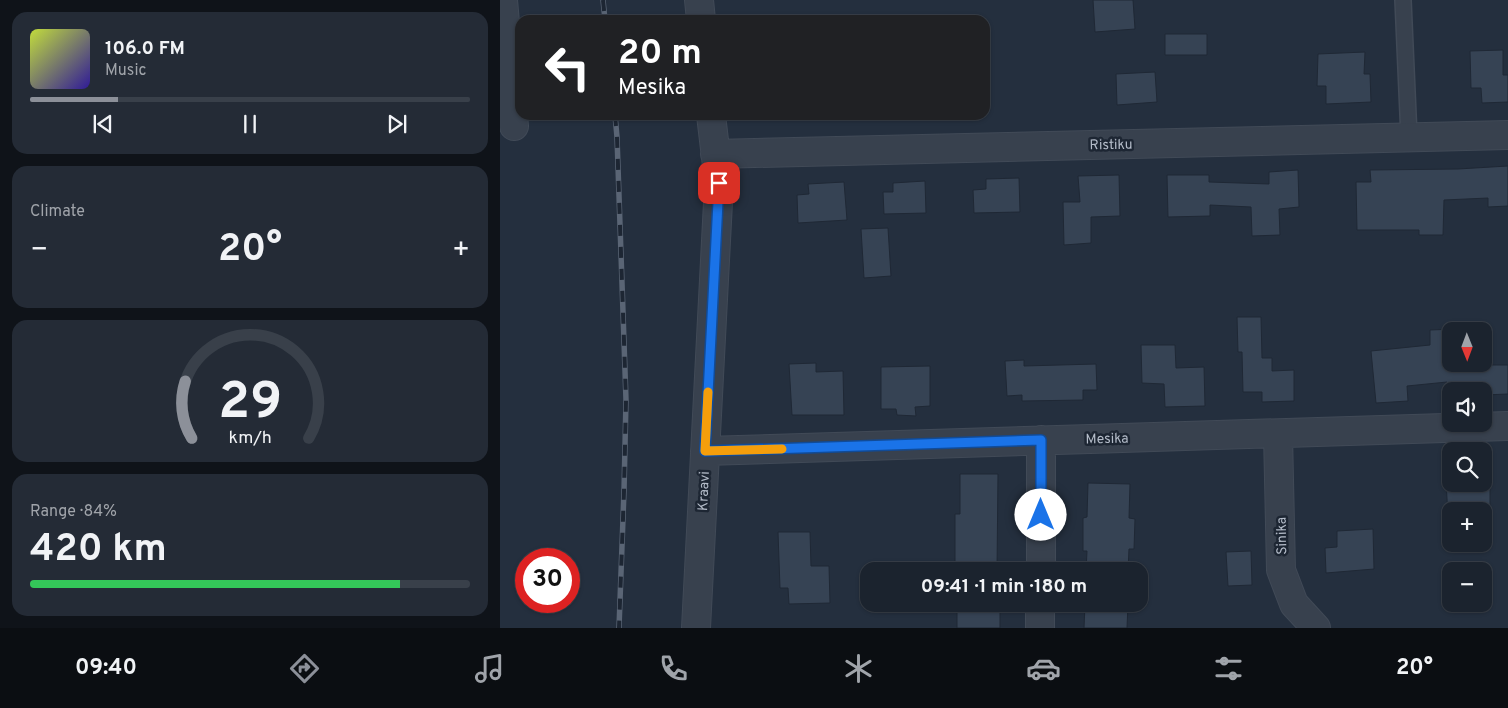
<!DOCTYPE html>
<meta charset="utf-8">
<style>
body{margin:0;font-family:Overpass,sans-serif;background:#242b36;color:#f1f3f6;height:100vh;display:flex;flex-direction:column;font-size:19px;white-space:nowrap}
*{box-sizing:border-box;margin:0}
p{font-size:16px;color:#a0a4aa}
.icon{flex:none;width:28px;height:28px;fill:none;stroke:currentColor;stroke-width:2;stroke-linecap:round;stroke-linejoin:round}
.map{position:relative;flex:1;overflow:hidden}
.drawer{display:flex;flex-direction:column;gap:12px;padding:12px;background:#0f1319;width:500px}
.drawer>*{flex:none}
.top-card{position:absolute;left:15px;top:15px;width:475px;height:105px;border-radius:15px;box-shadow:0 1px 4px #0004,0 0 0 1px #39404a;background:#202124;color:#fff;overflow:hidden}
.needle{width:32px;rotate:179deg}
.tools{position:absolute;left:942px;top:322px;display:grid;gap:10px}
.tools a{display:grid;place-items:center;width:50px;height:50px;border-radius:10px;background:#1b232e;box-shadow:0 1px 4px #0004,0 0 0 1px #39404a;font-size:25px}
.speed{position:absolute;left:15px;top:548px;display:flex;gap:10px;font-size:25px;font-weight:700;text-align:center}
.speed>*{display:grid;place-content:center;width:65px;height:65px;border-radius:50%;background:#1b232e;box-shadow:0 1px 4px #0004,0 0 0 1px #39404a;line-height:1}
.speed .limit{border:8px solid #d22;background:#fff;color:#111}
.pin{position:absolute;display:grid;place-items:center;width:42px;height:42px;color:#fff;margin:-21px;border-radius:10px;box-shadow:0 2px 8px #0006}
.me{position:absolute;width:55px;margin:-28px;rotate:0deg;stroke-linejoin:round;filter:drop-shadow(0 0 4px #0008)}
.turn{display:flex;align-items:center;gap:18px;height:105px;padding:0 20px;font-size:22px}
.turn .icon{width:65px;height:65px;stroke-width:2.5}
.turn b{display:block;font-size:35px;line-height:42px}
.big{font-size:38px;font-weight:700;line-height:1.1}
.drawer .card{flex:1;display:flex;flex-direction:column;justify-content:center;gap:8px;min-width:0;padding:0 18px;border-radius:15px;background:#242b36}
.drawer .dial{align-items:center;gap:0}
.dial svg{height:130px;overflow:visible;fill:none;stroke:#39404a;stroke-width:7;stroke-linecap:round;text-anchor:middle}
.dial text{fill:#f1f3f6;stroke:none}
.song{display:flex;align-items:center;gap:15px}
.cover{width:60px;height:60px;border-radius:8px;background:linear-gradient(135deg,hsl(70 70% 55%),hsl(250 70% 35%))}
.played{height:5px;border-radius:2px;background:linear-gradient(90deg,#8c9099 20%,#39404a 20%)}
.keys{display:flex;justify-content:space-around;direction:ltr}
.heat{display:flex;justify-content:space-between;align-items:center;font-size:28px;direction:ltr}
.charge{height:8px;border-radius:4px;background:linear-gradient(90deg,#34c759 84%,#39404a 0)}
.trip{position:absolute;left:360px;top:562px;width:288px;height:50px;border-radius:15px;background:#1b232e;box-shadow:0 1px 4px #0004,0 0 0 1px #39404a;font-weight:700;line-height:50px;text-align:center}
.tabs{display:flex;height:80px;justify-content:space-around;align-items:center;background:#0b0e12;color:#a0a4aa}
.tabs .icon{width:35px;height:35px}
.tabs .selected{color:#8c9099}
.tabs b{font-size:22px;color:#f1f3f6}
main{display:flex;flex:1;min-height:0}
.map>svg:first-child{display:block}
.building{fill:#364354;stroke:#1f2835}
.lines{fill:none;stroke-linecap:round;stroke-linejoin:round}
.lane-casing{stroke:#414a57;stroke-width:18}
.street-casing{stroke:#414a57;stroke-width:30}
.lane{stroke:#38414e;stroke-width:15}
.street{stroke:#38414e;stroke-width:28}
.rail-casing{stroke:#5a6575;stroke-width:5.5}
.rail{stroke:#1d2633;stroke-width:4;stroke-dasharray:11;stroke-linecap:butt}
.route-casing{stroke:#114b97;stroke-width:12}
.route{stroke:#1a73e8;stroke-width:9}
.slow{stroke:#f59e0b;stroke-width:9}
.labels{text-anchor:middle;stroke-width:5;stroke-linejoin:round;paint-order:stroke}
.street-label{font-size:14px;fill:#b4bcc9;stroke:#1d2633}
</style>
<main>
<section class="drawer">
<div class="card">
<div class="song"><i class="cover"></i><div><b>106.0 FM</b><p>Music</p></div></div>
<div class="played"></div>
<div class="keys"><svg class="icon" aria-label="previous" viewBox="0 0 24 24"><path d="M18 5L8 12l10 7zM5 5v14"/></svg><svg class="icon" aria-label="pause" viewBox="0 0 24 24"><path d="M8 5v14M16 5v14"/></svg><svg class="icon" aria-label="next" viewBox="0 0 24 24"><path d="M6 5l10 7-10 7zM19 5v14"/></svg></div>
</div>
<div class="card"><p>Climate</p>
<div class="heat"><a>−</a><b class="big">20°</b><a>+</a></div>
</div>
<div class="card dial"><svg viewBox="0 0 100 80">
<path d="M14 69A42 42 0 1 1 86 69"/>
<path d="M14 69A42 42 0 0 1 10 34" stroke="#8c9099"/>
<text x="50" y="56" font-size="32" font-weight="700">29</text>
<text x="50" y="72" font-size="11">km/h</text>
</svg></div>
<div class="card"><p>Range · 84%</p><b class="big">420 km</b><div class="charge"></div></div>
</section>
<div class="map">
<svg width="1008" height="628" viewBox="0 0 1008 628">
<rect width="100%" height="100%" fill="#242f3e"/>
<path class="building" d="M593,0H633L635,29L595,32Z
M665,34H707V55H665Z
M1003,50V75H1008V102L982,103L981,88H971L970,51Z
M865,52L864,74H870L871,102L826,104V86H817L818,54Z
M655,72L657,102L617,105L616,74Z
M1008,166V206L988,207V198L944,200L943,235H919V230H857L856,182H871L870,170L958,169Z
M798,170L799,207L779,209L780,235L752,236L751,207L710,205V216L668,217L667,175H709V182L769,184V172Z
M619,175L620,216L591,217V243L564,245L563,202H580L578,176Z
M519,178L520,212L474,213L473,190L486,189V179Z
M425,181L426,213L384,214L383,192H393V183Z
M344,182L347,220L298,223L297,195L309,194L308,184Z
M388,228L391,276L364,278L361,229Z
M737,317H761L762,358H772V371L794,370V401L762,402V392H743L742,352H738Z
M955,329L956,331H951V364H984V351H985V365H1008V394L984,395V391H981V386L947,387V382L907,386L908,401L876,403L871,351L930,345V330Z
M641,345H675L676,368L704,367L705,406L665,407L664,384L642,383Z
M524,360V366L596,364L597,390H583V400L522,401V395L507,396L505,361Z
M316,363V372L343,371L344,415H292L289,364Z
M430,366V406L415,407L416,416L397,415L396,409H381V367Z
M460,474H498L497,571H500H459V564H455V514H460Z
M984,480H990V516H984V511H951V518L948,517L946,481H951V484H984Z
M588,483L630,484L629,518L635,519L634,549H629L628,571H586L587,551H583V518L587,517Z
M873,529L874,569L826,573L825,548L837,547V531Z
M278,532H310L311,566H329L330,603L289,604L288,588H280Z
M751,551L752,585L728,586L726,552Z
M459,604H500V628H457V605H459Z
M585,604H628L627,628H584Z"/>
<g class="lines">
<defs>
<path id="lane" d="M903,0L909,137"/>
<path id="street" d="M3,0L14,126
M199,0L201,20
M215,154L1008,135
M778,434L781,570L794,604L816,628
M205,451C473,442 740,435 1008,426
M541,571V440
M196,628L219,183L211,115
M540,628V604"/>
</defs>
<use href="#lane" class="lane-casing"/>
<use href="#street" class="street-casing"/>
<use href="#lane" class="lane"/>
<use href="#street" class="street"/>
<defs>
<path id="rail" d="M103,0L105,20
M115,115L117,137L126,400L124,491L119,628"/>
</defs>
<use href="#rail" class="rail-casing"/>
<use href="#rail" class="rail"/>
</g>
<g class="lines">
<defs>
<path id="route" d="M219,183L205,451L541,440V515"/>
</defs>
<use href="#route" class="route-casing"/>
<use href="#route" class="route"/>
<path class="slow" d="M208,392L205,451L282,449"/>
</g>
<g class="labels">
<g class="street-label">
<text transform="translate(611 144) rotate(-1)" y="5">Ristiku</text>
<text transform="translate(607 438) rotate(-1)" y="5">Mesika</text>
<text transform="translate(203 491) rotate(-87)" y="5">Kraavi</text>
<text transform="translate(781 536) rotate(-91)" y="5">Sinika</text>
</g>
</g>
</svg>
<div class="tools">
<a><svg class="needle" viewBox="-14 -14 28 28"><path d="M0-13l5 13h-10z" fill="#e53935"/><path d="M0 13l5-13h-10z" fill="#a0a4aa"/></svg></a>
<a><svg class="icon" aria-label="sound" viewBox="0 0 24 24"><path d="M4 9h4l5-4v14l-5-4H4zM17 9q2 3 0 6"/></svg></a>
<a><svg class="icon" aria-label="search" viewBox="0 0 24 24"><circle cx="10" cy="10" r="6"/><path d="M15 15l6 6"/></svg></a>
<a>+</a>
<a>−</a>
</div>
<div class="speed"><div class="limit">30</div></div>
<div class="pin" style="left:219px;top:183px;background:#d93025"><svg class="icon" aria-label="arrive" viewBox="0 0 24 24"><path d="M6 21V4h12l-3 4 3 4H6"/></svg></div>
<svg class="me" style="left:541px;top:515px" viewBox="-20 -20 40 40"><circle r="19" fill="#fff"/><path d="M0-13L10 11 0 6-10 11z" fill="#1a73e8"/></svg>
<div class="trip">09:41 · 1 min · 180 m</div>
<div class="top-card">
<div class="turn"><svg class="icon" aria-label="left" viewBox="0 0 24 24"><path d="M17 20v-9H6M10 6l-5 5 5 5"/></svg><div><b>20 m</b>Mesika</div></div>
</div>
</div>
</main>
<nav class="tabs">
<b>09:40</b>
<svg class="icon selected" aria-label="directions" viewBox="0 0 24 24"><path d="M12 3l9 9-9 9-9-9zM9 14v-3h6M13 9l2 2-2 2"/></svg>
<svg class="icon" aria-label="music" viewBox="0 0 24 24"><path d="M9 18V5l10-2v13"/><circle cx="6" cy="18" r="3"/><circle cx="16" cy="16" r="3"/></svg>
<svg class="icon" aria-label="phone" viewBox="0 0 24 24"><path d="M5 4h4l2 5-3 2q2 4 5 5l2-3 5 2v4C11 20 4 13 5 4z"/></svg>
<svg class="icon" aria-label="climate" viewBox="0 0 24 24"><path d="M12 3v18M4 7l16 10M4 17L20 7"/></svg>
<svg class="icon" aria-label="car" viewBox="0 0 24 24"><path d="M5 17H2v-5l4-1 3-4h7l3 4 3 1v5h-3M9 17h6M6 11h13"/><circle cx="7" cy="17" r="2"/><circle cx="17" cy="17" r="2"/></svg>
<svg class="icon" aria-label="filters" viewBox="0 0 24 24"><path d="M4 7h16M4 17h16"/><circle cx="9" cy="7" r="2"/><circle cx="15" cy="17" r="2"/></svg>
<b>20°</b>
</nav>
